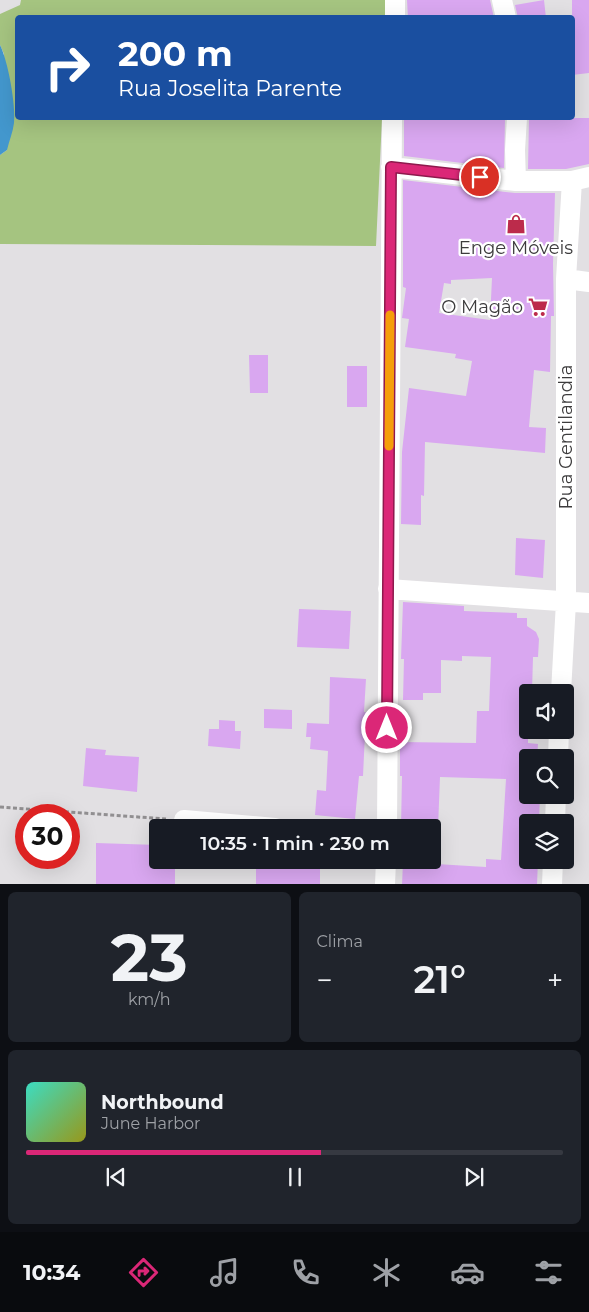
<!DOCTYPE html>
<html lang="pt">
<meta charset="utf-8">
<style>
body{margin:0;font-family:Montserrat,sans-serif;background:#20242c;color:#f1f3f6;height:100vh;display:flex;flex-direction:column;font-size:19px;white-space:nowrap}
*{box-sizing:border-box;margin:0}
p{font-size:16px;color:#9ea1a6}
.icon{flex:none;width:28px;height:28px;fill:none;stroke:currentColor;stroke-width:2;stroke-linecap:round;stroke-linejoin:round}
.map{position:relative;height:884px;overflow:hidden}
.side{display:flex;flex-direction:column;gap:8px;padding:8px;background:#0d0f14;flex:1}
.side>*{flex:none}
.banner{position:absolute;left:15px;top:15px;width:560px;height:105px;border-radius:5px;box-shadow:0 5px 20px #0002;background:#1a4fa0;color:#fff;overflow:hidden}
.buttons{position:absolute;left:519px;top:684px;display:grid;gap:10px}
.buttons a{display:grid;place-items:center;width:55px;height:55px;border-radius:5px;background:#171b24;box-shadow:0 5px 20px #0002;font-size:25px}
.speed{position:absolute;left:15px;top:804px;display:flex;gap:10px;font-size:25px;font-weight:700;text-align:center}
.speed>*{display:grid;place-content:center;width:65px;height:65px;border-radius:50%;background:#171b24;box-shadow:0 5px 20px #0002;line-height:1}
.speed .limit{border:8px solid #d22;background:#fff;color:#111}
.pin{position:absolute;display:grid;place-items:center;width:42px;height:42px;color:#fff;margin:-21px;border:2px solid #fff;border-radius:50%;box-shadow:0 1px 5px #0007}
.me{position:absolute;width:55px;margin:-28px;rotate:0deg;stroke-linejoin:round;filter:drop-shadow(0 0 4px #0008)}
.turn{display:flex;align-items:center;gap:18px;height:105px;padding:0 20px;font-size:22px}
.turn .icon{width:65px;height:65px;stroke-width:2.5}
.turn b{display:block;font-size:35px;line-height:42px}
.big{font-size:38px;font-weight:600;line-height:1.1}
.side .tile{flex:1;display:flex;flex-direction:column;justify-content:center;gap:8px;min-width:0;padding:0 18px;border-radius:8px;background:#20242c}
.side .dial{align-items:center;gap:0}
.dial b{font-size:65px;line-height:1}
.song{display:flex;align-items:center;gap:15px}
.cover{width:60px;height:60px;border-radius:8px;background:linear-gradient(135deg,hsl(170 70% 55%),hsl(60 70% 35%))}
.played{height:5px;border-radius:2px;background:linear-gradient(90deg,#db2777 55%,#363941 55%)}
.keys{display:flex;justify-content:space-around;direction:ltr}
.heat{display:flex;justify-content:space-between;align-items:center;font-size:28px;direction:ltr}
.side .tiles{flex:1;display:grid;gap:8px;grid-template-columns:1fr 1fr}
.tile:last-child{grid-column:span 2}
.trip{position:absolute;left:149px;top:819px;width:292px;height:50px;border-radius:5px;background:#171b24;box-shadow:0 5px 20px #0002;font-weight:600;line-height:50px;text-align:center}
.tabs{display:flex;height:80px;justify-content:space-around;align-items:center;background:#090b0e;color:#9ea1a6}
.tabs .icon{width:35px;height:35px}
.tabs .active{color:#db2777}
.tabs b{font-size:22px;color:#f1f3f6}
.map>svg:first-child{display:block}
.green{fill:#a5c480}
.water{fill:#4397cd}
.building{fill:#d9a7f0;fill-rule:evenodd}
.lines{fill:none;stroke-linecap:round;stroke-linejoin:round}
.path{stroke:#918f91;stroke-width:3;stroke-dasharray:4 2.5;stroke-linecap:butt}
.street{stroke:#fff;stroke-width:20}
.route-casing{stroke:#8e194d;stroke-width:12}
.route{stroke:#db2777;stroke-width:9}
.slow{stroke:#f59e0b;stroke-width:9}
.labels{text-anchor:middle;stroke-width:4.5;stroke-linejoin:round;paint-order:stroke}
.poi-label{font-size:18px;fill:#3c3b3c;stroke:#fff}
.street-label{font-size:18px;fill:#3c3b3c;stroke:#fff}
</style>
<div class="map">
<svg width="589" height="885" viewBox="0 0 589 885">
<rect width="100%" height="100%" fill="#e2e0e3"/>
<path class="green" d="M21,0H387L386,18H18V118H382L376,246L0,244V155L7,150L4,54L0,45V14L20,5Z"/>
<path class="water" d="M0,45C8,61 16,105 14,123C13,132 9,141 7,150L0,155Z"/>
<path class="building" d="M407,0H490L494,18H408Z
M544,0L546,18H518L515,5Z
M572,0H589V73L572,75Z
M404,118H505L504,168L404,156Z
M529,118H589V164L566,169H528Z
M403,180L515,193H555L553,264L554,316H551L550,372L534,370L529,427L546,428L545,453L425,442L424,496L421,495V525L401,524L402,452L409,388L466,396L472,361L455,358L456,354L405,347L409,319L402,318L406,288L403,287ZM492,278L490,320L439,313L444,283L451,284V280Z
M249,355H268V393H250Z
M347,366H367V407H347Z
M516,538L545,540L543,578L515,575Z
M403,602L464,606V611L517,613V618H527V626L536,632L539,639L538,657H533L532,692H528V702H523L522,733H528V743L538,744L537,758H528V795H540L539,822H528V860H538L537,885H402L403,862L486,867V859L501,860L506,779L440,777L438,828H401L402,776H400V742L476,743L477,711H489L491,657L462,656V661L441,660V693H423V700H403L404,659H401Z
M299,609L351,611L349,649L297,647Z
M330,677L366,679L364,712L369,713L368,734H365L363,776H359L355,819L315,815L317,790L326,791L328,751L310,749L311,737H306L307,723L329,724Z
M264,709L292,710V729L264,728Z
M219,720L235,721V731H241L240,749L208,746L209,729H219Z
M86,748L106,750L105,755L139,757L137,792L83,786Z
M96,843L158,845V860H175V885H96Z
M256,860H320V885H256Z"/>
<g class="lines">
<path class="path" d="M0,807L166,819"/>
<path class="street" d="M502,0L506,18
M395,18V0
M391,167L516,181H572L589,177
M516,181L515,150L517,118
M566,279L589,282
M388,589L589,603
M561,692L566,602V279L572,181
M558,758L559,730
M184,820L275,828
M555,822L556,795
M387,828L392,118
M385,885L386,860
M552,885L553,860"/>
</g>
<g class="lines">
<defs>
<path id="route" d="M387,728L391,167L480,177"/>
</defs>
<use href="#route" class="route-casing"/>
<use href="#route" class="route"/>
<path class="slow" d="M389,446L390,315"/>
</g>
<defs>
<symbol id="shop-bare" viewBox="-9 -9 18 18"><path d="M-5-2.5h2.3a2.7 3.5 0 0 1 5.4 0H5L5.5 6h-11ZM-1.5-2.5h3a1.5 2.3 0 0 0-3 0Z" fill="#bc2b4b" stroke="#fff" stroke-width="2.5" paint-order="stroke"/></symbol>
<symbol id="supermarket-bare" viewBox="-9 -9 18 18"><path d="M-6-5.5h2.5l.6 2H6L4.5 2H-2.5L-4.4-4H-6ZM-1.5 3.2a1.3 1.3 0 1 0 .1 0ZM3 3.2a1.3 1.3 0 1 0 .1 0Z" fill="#bc2b4b" stroke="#fff" stroke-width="2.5" paint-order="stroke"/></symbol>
</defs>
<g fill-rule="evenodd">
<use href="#shop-bare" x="502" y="210" width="28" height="28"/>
<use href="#supermarket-bare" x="524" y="293" width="28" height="28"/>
</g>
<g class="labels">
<g class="poi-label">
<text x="516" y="254">Enge Móveis</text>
<text x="523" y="313" text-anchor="end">O Magão</text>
</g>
<g class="street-label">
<text transform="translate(566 437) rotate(-90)" y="6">Rua Gentilandia</text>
</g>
</g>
</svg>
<div class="buttons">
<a><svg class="icon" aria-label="sound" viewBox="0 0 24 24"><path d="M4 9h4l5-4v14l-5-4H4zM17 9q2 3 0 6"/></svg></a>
<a><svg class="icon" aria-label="search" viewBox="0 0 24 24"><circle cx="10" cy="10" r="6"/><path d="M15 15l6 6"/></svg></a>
<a><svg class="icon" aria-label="layers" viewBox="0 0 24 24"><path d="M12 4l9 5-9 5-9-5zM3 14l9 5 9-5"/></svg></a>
</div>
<div class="speed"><div class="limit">30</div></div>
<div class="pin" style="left:480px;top:177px;background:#d93025"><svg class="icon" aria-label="arrive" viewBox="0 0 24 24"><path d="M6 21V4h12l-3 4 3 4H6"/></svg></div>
<svg class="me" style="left:387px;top:728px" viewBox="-20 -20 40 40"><circle r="17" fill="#db2777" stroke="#fff" stroke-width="3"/><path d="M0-11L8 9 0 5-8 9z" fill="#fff"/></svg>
<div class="trip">10:35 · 1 min · 230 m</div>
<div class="banner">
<div class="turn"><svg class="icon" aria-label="right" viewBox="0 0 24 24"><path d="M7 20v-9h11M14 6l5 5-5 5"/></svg><div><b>200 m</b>Rua Joselita Parente</div></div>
</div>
</div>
<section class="side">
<div class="tiles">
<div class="tile dial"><b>23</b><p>km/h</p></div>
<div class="tile"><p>Clima</p>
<div class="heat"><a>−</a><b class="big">21°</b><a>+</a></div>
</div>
<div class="tile">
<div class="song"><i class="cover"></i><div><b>Northbound</b><p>June Harbor</p></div></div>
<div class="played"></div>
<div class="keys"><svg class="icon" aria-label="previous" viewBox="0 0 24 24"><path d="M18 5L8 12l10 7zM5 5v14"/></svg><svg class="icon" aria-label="pause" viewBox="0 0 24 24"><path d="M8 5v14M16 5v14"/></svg><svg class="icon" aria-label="next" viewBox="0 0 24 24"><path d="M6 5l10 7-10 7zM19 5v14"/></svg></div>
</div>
</div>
</section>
<nav class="tabs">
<b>10:34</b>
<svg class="icon active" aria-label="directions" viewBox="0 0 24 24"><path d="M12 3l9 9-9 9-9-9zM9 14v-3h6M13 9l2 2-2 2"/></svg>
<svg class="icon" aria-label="music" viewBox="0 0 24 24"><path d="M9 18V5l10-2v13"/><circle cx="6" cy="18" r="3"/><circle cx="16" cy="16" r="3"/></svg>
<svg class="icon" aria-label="phone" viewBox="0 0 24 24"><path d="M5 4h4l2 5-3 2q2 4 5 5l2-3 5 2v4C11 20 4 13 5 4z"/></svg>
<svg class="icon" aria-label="climate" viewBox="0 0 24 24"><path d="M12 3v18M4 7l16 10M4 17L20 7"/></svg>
<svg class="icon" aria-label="car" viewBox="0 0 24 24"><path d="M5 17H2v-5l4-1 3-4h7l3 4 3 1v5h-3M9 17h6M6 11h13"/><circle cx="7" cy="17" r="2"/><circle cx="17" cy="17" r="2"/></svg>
<svg class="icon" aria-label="filters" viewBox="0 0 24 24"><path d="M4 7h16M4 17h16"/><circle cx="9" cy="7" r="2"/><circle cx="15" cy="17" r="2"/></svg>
</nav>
